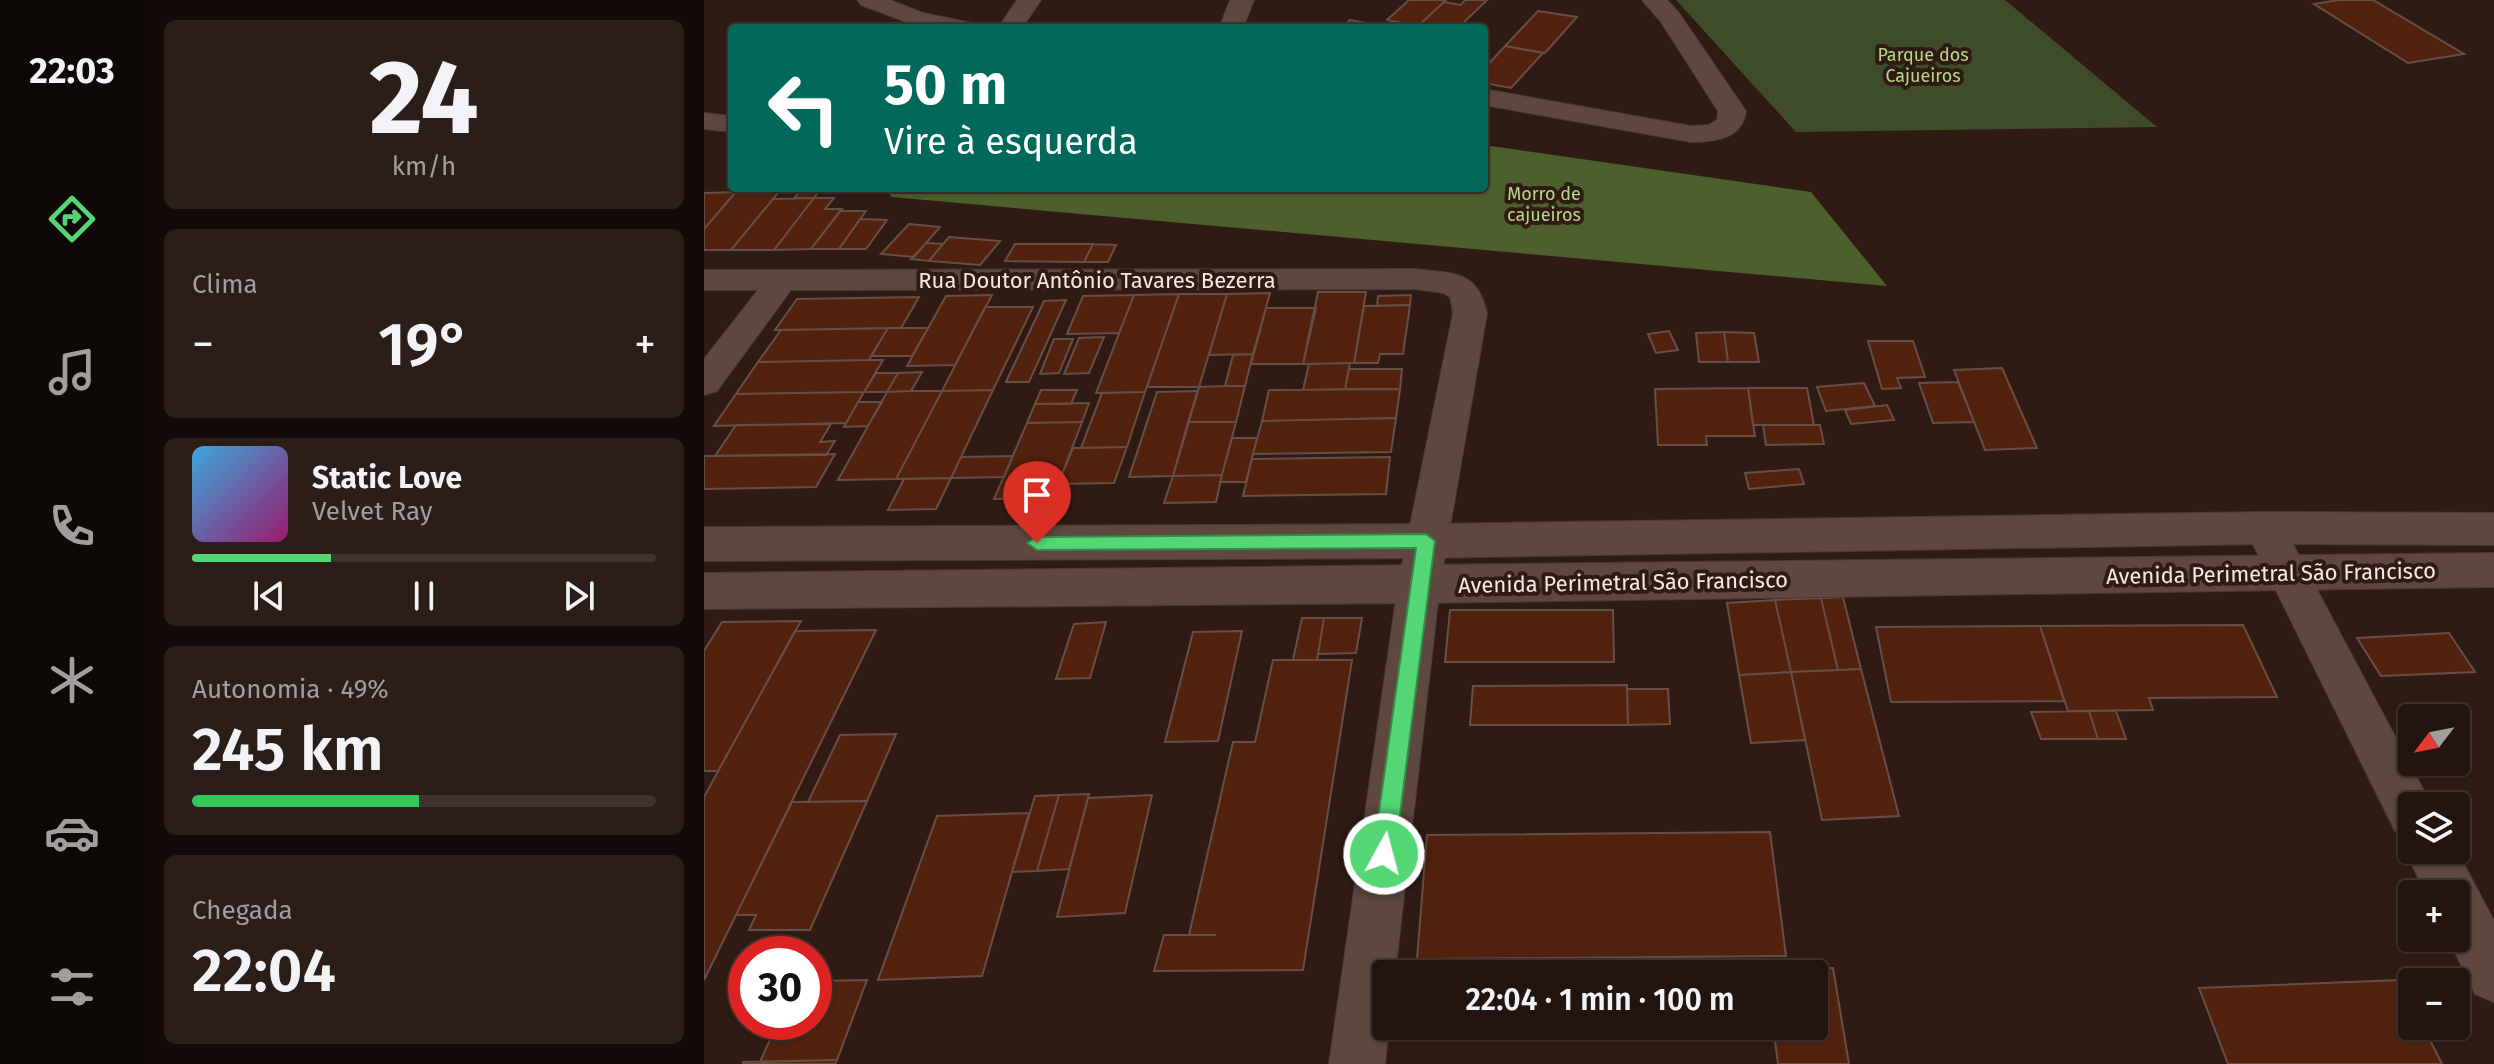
<!DOCTYPE html>
<html lang="pt">
<meta charset="utf-8">
<style>
body{margin:0;font-family:"Fira Sans",sans-serif;background:#2b1d18;color:#f1f3f6;height:100vh;display:flex;flex-direction:column;font-size:30px;white-space:nowrap}
*{box-sizing:border-box;margin:0}
p{font-size:26px;color:#a39e9e}
.icon{flex:none;width:44px;height:44px;fill:none;stroke:currentColor;stroke-width:2;stroke-linecap:round;stroke-linejoin:round}
.map{position:relative;flex:1;overflow:hidden}
.drawer{display:flex;flex-direction:column;gap:20px;padding:20px;background:#130b08;width:560px}
.drawer>*{flex:none}
.top-card{position:absolute;left:24px;top:24px;width:760px;height:168px;border-radius:8px;box-shadow:0 2px 6px #0004,0 0 0 2px #40332f;background:#00695c;color:#fff;overflow:hidden}
.needle{width:52px;rotate:238deg}
.fabs{position:absolute;left:1694px;top:704px;display:grid;gap:16px}
.fabs a{display:grid;place-items:center;width:72px;height:72px;border-radius:8px;background:#23140f;box-shadow:0 2px 6px #0004,0 0 0 2px #40332f;font-size:40px}
.speed{position:absolute;left:24px;top:936px;display:flex;gap:16px;font-size:40px;font-weight:700;text-align:center}
.speed>*{display:grid;place-content:center;width:104px;height:104px;border-radius:50%;background:#23140f;box-shadow:0 2px 6px #0004,0 0 0 2px #40332f;line-height:1}
.speed .limit{border:12px solid #d22;background:#fff;color:#111}
.pin{position:absolute;display:grid;place-items:center;width:68px;height:68px;color:#fff;margin:-82px -34px;border-radius:50% 50% 50% 0;rotate:-45deg;box-shadow:0 0 8px #0007}
.pin .icon{rotate:45deg}
.me{position:absolute;width:88px;margin:-44px;rotate:7deg;stroke-linejoin:round;filter:drop-shadow(0 0 6px #0008)}
.turn{display:flex;align-items:center;gap:28px;height:168px;padding:0 24px;font-size:36px}
.turn .icon{width:104px;height:104px;stroke-width:2.5}
.turn b{display:block;font-size:56px;line-height:68px}
.big{font-size:60px;font-weight:600;line-height:1.1}
.drawer .tile{flex:1;display:flex;flex-direction:column;justify-content:center;gap:12px;min-width:0;padding:0 28px;border-radius:12px;background:#2b1d18}
.drawer .dial{align-items:center;gap:0}
.dial b{font-size:104px;line-height:1}
.song{display:flex;align-items:center;gap:24px}
.cover{width:96px;height:96px;border-radius:12px;background:linear-gradient(135deg,hsl(200 70% 55%),hsl(320 70% 35%))}
.played{height:8px;border-radius:4px;background:linear-gradient(90deg,#53d673 30%,#40332f 30%)}
.keys{display:flex;justify-content:space-around;direction:ltr}
.heat{display:flex;justify-content:space-between;align-items:center;font-size:44px;direction:ltr}
.charge{height:12px;border-radius:6px;background:linear-gradient(90deg,#34c759 49%,#40332f 0)}
.trip{position:absolute;left:668px;top:960px;width:456px;height:80px;border-radius:8px;background:#23140f;box-shadow:0 2px 6px #0004,0 0 0 2px #40332f;font-weight:600;line-height:80px;text-align:center}
main{display:flex;flex:1;min-height:0}
.dock{display:flex;flex-direction:column;width:144px;justify-content:space-around;align-items:center;background:#0e0806;color:#a39e9e}
.dock .icon{width:56px;height:56px}
.dock .active{color:#53d673}
.dock b{font-size:36px;color:#f1f3f6}
.map>svg:first-child{display:block}
.green{fill:#3e4c29}
.forest{fill:#4c5f2d}
.building{fill:#52220f;stroke:#674f47;stroke-width:2}
.lines{fill:none;stroke-linecap:round;stroke-linejoin:round}
.street-casing{stroke:#483833;stroke-width:2}
.secondary-casing{stroke:#483833;stroke-width:2}
.street{fill:#5e473f;fill-rule:evenodd}
.secondary{fill:#5e473f;fill-rule:evenodd}
.route{fill:#53d673;stroke:#368b4b;stroke-width:2}
.labels{text-anchor:middle;stroke-width:8;stroke-linejoin:round;paint-order:stroke}
.far-park-label{font-size:18px;fill:#b7d788;stroke:#2f1b14}
.street-label{font-size:22px;fill:#f5e7e1;stroke:#2f1b14}
</style>
<main>
<nav class="dock">
<b>22:03</b>
<svg class="icon active" aria-label="directions" viewBox="0 0 24 24"><path d="M12 3l9 9-9 9-9-9zM9 14v-3h6M13 9l2 2-2 2"/></svg>
<svg class="icon" aria-label="music" viewBox="0 0 24 24"><path d="M9 18V5l10-2v13"/><circle cx="6" cy="18" r="3"/><circle cx="16" cy="16" r="3"/></svg>
<svg class="icon" aria-label="phone" viewBox="0 0 24 24"><path d="M5 4h4l2 5-3 2q2 4 5 5l2-3 5 2v4C11 20 4 13 5 4z"/></svg>
<svg class="icon" aria-label="climate" viewBox="0 0 24 24"><path d="M12 3v18M4 7l16 10M4 17L20 7"/></svg>
<svg class="icon" aria-label="car" viewBox="0 0 24 24"><path d="M5 17H2v-5l4-1 3-4h7l3 4 3 1v5h-3M9 17h6M6 11h13"/><circle cx="7" cy="17" r="2"/><circle cx="17" cy="17" r="2"/></svg>
<svg class="icon" aria-label="filters" viewBox="0 0 24 24"><path d="M4 7h16M4 17h16"/><circle cx="9" cy="7" r="2"/><circle cx="15" cy="17" r="2"/></svg>
</nav>
<section class="drawer">
<div class="tile dial"><b>24</b><p>km/h</p></div>
<div class="tile"><p>Clima</p>
<div class="heat"><a>−</a><b class="big">19°</b><a>+</a></div>
</div>
<div class="tile">
<div class="song"><i class="cover"></i><div><b>Static Love</b><p>Velvet Ray</p></div></div>
<div class="played"></div>
<div class="keys"><svg class="icon" aria-label="previous" viewBox="0 0 24 24"><path d="M18 5L8 12l10 7zM5 5v14"/></svg><svg class="icon" aria-label="pause" viewBox="0 0 24 24"><path d="M8 5v14M16 5v14"/></svg><svg class="icon" aria-label="next" viewBox="0 0 24 24"><path d="M6 5l10 7-10 7zM19 5v14"/></svg></div>
</div>
<div class="tile"><p>Autonomia · 49%</p><b class="big">245 km</b><div class="charge"></div></div>
<div class="tile"><p>Chegada</p><b class="big">22:04</b></div>
</section>
<div class="map">
<svg width="1790" height="1064" viewBox="0 0 1790 1064">
<rect width="100%" height="100%" fill="#2f1b14"/>
<path class="green" d="M972,0H1301L1453,127L1092,132Z"/>
<path class="forest" d="M780,145L1107,192L1183,286L187,197L184,188H780Z"/>
<path class="building" d="M705,0H742L714,26L683,20Z
M761,0H783L754,28L714,26L740,2L757,5Z
M1635,0H1669L1760,54L1704,63L1610,4Z
M834,11L873,17L841,53L801,46Z
M646,20L677,26L637,28Z
M801,46L839,53L807,88L780,83V69Z
M35,188H78L27,250H0V229Z
M99,188H117L110,198H90Z
M32,192L0,229V193Z
M110,198L70,250H27L69,199Z
M110,198H130L121,209H138L107,249L70,250Z
M136,211H162L135,249H107Z
M156,219L183,220L162,249H135Z
M205,224L236,227L210,257L177,254Z
M245,237L296,241L276,265L225,261Z
M222,243L239,244L225,261L207,259Z
M311,244H389L380,262L301,261Z
M389,244L412,245L404,262H380Z
M614,292H662L650,363L599,364Z
M566,293L549,354L505,355L523,294Z
M475,294L441,392L392,393L430,295Z
M475,294H523L495,387H443Z
M288,295L251,365L203,366L242,296Z
M430,295L415,333L363,334L379,296Z
M707,295L706,305L673,306L674,296Z
M215,297L197,328L71,330L93,299Z
M362,300L325,382H302L340,301Z
M706,305L699,354H676L674,363H650L660,306Z
M281,307H329L289,390L238,391Z
M562,308H612L599,364H547Z
M184,328H224L208,356H167Z
M184,328L165,360L54,362L77,330Z
M965,331L974,350L952,353L944,334Z
M1020,332L1024,362H995L992,333Z
M1020,332L1050,333L1055,362H1024Z
M400,337L385,373L360,374L375,338Z
M350,339H369L355,373L336,374Z
M1164,341H1209L1221,377L1193,378L1197,388L1178,389Z
M549,354L541,386H521L529,355Z
M165,360H179L160,392L32,394L54,362Z
M646,363L641,389L599,390L605,364Z
M1298,368L1333,448L1281,450L1250,370Z
M645,369H698L696,389H641Z
M218,372L207,391L183,392L194,373Z
M172,373H194L183,392H160Z
M1254,382L1270,422L1229,423L1215,383Z
M1160,383L1171,406L1122,411L1113,387Z
M521,386H541L532,422H484L495,387Z
M1044,388H1103L1110,425H1049Z
M1044,388L1051,436H1002L1003,445H954L951,389Z
M696,389L692,418L558,421L565,390Z
M289,390L247,478L192,479L238,391Z
M337,390H373L367,404H331Z
M207,391H238L192,479L134,480L183,392Z
M494,391L469,476L425,477L453,392Z
M160,392L142,423L10,426L32,394Z
M441,392L423,447L377,448L398,393Z
M154,402H178L164,426L140,427Z
M385,403L378,422L323,423L331,404Z
M1183,405L1190,420L1147,424L1141,410Z
M692,418L687,452L549,454L558,421Z
M378,422L349,498L290,499L323,423Z
M484,422H532L518,475L469,476Z
M127,424L116,442L131,441L122,455L11,456L32,425Z
M1059,425H1116L1120,444L1062,445Z
M528,438H553L542,482H516Z
M423,447L410,483L354,484L369,448Z
M131,454L112,487L0,489V456Z
M309,456L300,477L247,478L257,457Z
M686,457L682,494L539,496L548,459Z
M1095,469L1100,484L1045,489L1041,473Z
M518,475L512,502L460,503L469,476Z
M247,478L232,509L184,510L200,479Z
M1139,597L1157,669L1134,670L1117,598Z
M1117,598L1134,670L1087,672L1071,600Z
M1071,600L1087,672L1035,675L1023,603Z
M746,610H909L910,662H741Z
M598,618H620L613,660H589Z
M620,618H658L652,653L614,654Z
M97,621L14,771H0V651L18,622Z
M402,622L386,678L352,679L370,624Z
M1539,625L1573,697L1445,698L1449,710L1364,711L1336,626Z
M1336,626L1360,701L1187,702L1172,627Z
M172,630L32,915L0,980V797L91,631Z
M538,631L514,741L461,742L489,632Z
M1745,633L1771,672L1677,676L1653,638Z
M569,660H648L599,970L450,971L460,935H512H485L529,742H551Z
M1157,669L1195,816L1118,820L1087,672Z
M1087,672L1101,740L1047,743L1035,675Z
M923,685L924,725H766L769,686Z
M923,689H964L966,724L924,725Z
M1385,711L1394,739H1337L1327,712Z
M1385,711H1412L1422,739H1394Z
M192,734L163,801L104,802L136,735Z
M385,794L365,869L333,871L355,795Z
M355,795L333,871L308,872L331,796Z
M448,795L421,913L353,917L384,798Z
M163,801L106,930H45L52,915H32L88,802Z
M325,813L278,976L174,980L233,816Z
M1066,832L1082,956L713,959L723,835Z
M1041,967L1042,974H928L927,970Z
M1129,968L1145,1064H1074L1069,1026H1110V974H1061V971Z
M163,980L133,1060L56,1062L74,1022H110V981Z
M1696,980L1708,1004V1026H1719L1738,1064H1524L1495,988Z
M133,1060L131,1064H39V1062Z"/>
<g class="lines">
<defs>
<path id="street" d="M153,0H186L219,13L268,23L271,28L213,26L157,5Z
M313,0H337L318,28H294Z
M526,0H550L539,28H515Z
M938,0H963L975,13L1042,111C1039,139 1010,142 987,142L780,105V89L987,126L1004,125L1013,120L1014,111L957,22Z
M0,113L28,116V132L0,129Z
M711,269C749,274 773,269 783,313L736,585L691,974H682V1026H685L681,1064H625L694,585L749,313L746,297L739,293L711,289L87,290L13,391L0,395V359L54,290H0V270Z
M1561,513L1575,518L1728,806H1708V850L1752,849L1790,921V1002L1771,994L1744,938H1752V894H1722L1701,850L1707,837L1691,831L1541,528L1547,518Z"/>
<path id="secondary" d="M1561,512L1790,513V545L1561,544L722,558L0,561V527L722,524Z
M1790,553V587L715,603L0,609V573Z"/>
</defs>
<use href="#street" class="street-casing"/>
<use href="#secondary" class="secondary-casing"/>
<use href="#street" class="street"/>
<use href="#secondary" class="secondary"/>
</g>
<path class="route" d="M722,534L731,541L691,854L688,862L680,865L672,862L669,854L712,548L333,550L323,543L333,537Z"/>
<g class="labels">
<g class="far-park-label">
<text x="1219" y="61">Parque dos<tspan x="1219" dy="21">Cajueiros</tspan></text>
<text x="840" y="200">Morro de<tspan x="840" dy="21">cajueiros</tspan></text>
</g>
<g class="street-label">
<text x="393" y="288">Rua Doutor Antônio Tavares Bezerra</text>
<text transform="translate(1567 573) rotate(-1)" y="8">Avenida Perimetral São Francisco</text>
<text transform="translate(919 582) rotate(-1)" y="8">Avenida Perimetral São Francisco</text>
</g>
</g>
</svg>
<div class="fabs">
<a><svg class="needle" viewBox="-14 -14 28 28"><path d="M0-13l5 13h-10z" fill="#e53935"/><path d="M0 13l5-13h-10z" fill="#a39e9e"/></svg></a>
<a><svg class="icon" aria-label="layers" viewBox="0 0 24 24"><path d="M12 4l9 5-9 5-9-5zM3 14l9 5 9-5"/></svg></a>
<a>+</a>
<a>−</a>
</div>
<div class="speed"><div class="limit">30</div></div>
<div class="pin" style="left:333px;top:543px;background:#d93025"><svg class="icon" aria-label="arrive" viewBox="0 0 24 24"><path d="M6 21V4h12l-3 4 3 4H6"/></svg></div>
<svg class="me" style="left:680px;top:854px" viewBox="-20 -20 40 40"><circle r="17" fill="#53d673" stroke="#fff" stroke-width="3"/><path d="M0-11L8 9 0 5-8 9z" fill="#fff"/></svg>
<div class="trip">22:04 · 1 min · 100 m</div>
<div class="top-card">
<div class="turn"><svg class="icon" aria-label="left" viewBox="0 0 24 24"><path d="M17 20v-9H6M10 6l-5 5 5 5"/></svg><div><b>50 m</b>Vire à esquerda</div></div>
</div>
</div>
</main>
